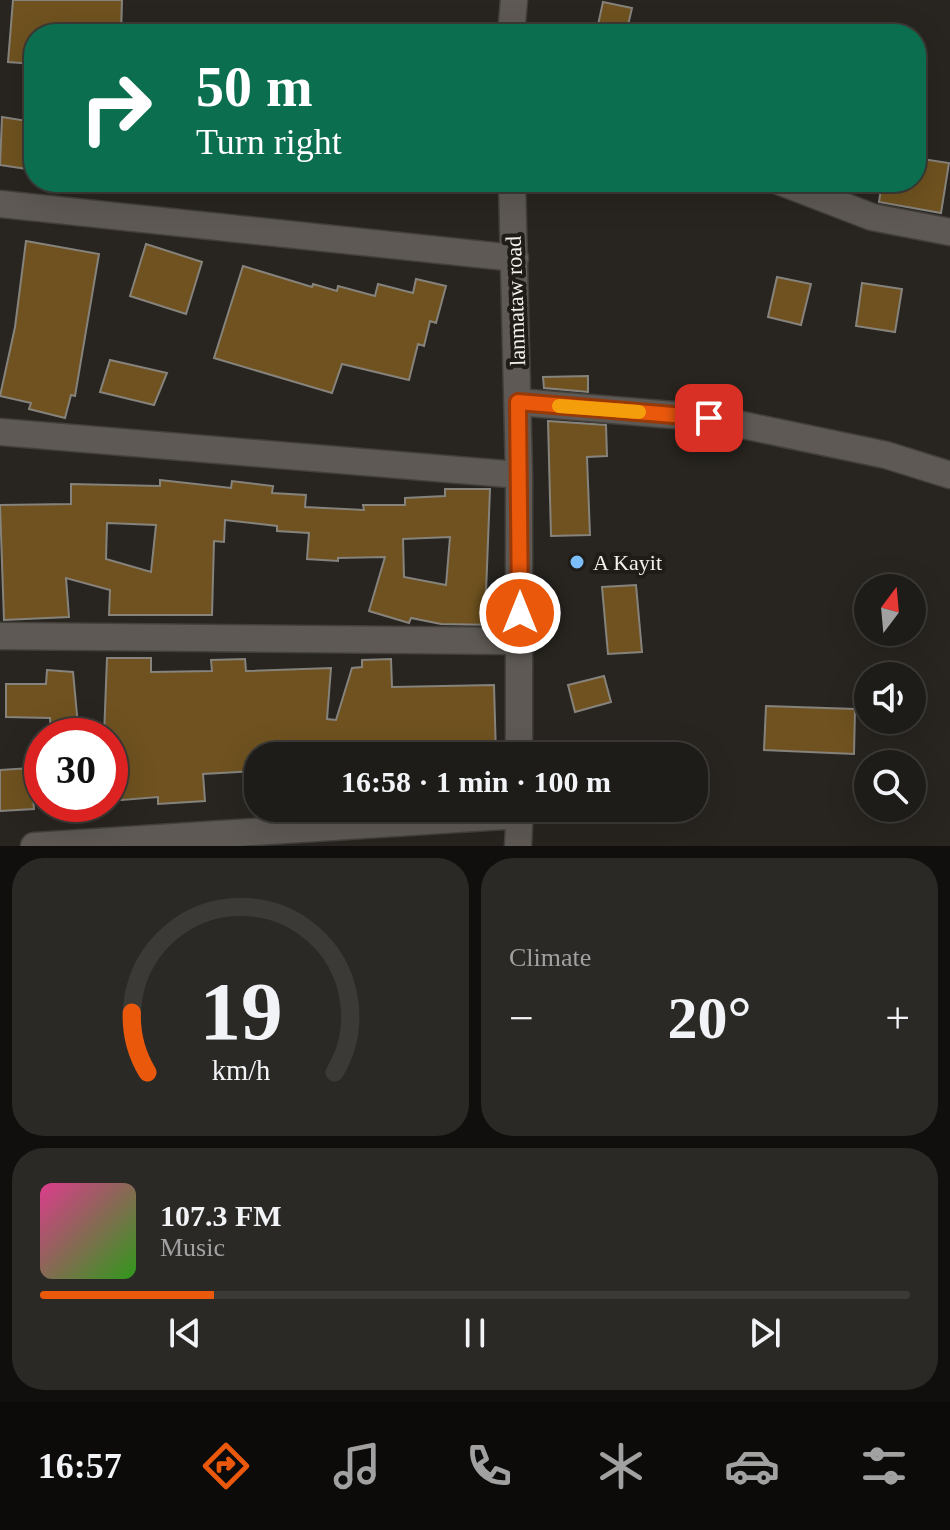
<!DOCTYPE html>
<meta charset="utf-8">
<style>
body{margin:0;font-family:Georgia,serif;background:#2b2925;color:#f1f3f6;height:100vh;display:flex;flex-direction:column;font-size:30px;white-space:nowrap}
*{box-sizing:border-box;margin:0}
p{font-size:26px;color:#a1a1a2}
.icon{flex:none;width:44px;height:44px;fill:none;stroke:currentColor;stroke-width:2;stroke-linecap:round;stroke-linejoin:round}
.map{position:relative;height:846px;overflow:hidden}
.details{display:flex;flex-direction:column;gap:12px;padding:12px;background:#100f0d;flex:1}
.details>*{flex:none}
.banner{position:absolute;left:24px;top:24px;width:902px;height:168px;border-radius:32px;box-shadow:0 8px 32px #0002,0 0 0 2px #3c3a37;background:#0b6e4f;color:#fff;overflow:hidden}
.needle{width:52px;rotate:16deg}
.fabs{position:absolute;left:854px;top:574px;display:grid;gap:16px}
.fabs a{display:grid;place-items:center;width:72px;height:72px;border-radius:50%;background:#1e1c18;box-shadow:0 8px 32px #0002,0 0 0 2px #3c3a37;font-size:40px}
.speed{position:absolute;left:24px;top:718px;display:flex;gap:16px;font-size:40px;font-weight:700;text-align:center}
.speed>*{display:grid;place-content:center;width:104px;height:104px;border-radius:50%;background:#1e1c18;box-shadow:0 8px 32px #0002,0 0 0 2px #3c3a37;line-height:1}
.speed .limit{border:12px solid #d22;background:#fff;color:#111}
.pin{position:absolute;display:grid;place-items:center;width:68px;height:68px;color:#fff;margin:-34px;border-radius:16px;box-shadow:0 4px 12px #0006}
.me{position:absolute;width:88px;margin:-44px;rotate:0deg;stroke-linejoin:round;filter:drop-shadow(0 0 6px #0008)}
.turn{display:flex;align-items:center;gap:28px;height:168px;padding:0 40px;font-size:36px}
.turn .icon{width:104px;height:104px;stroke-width:2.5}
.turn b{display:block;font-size:56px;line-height:68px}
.big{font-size:60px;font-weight:700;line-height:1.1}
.details .tile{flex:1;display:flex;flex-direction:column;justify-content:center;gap:12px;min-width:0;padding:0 28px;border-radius:32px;background:#2b2925}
.details .dial{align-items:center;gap:0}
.dial svg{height:208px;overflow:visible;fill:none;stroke:#3c3a37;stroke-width:7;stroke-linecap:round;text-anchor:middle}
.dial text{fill:#f1f3f6;stroke:none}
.song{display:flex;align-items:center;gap:24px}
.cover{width:96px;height:96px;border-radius:12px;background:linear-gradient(135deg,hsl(330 70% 55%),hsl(110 70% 35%))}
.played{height:8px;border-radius:4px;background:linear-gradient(90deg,#ea580c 20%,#3c3a37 20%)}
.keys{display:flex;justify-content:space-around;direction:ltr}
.heat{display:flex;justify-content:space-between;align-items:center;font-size:44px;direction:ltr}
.details .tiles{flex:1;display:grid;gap:12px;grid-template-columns:1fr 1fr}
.tile:last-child{grid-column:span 2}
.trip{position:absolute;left:244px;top:742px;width:464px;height:80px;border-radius:32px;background:#1e1c18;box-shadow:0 8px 32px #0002,0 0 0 2px #3c3a37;font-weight:700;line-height:80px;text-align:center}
.tab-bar{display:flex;height:128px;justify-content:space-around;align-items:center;background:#0c0b0a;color:#a1a1a2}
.tab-bar .icon{width:56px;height:56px}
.tab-bar .current{color:#ea580c}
.tab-bar b{font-size:36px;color:#f1f3f6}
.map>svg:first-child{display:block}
.building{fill:#6f521f;stroke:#86827c;stroke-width:2;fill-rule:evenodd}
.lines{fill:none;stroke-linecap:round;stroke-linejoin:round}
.minor-casing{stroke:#43403c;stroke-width:29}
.minor{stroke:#5e5954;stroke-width:26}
.route-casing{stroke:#983908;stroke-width:20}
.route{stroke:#ea580c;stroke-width:14}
.slow{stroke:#f59e0b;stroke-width:14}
.poi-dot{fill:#7cbef9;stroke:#1f1b17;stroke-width:3}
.labels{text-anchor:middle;stroke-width:8;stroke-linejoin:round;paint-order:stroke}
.street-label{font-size:22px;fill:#f4f1ee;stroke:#1f1b17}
.poi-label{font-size:22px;fill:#f4f1ee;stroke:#1f1b17;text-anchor:start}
</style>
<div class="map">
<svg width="950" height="846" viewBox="0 0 950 846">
<rect width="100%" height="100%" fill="#282520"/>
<path class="building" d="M13,0H122L121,34H34V64L8,62Z
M603,2L632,8L626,34H596Z
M2,117L34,122V170L0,165Z
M916,158L949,163L941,213L879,202L882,182H916Z
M26,241L99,254L75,396L71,395L65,418L29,409L31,403L0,396L15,327Z
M146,244L202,262L186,314L130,296Z
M243,266L312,287L313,284L337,291L338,286L375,296L378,284L413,293L416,279L446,286L436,323L430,321L424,346L418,344L409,380L342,364L332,393L214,358Z
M777,277L811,284L801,325L768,317Z
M862,283L902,289L895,332L856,326Z
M110,360L167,373L154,405L100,392Z
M588,376V392L544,388L543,377Z
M548,421L606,425L607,456L587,457L590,535L551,536Z
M160,480L231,488L232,481L273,486L272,493L306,495L305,507L364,510L363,505H405V498L445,496V489H490L486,593L502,596L496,625L441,624L411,618L409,623L369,611L385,557L338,558V561L307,559L309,533L277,531V526L225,520L224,542L214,541L212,615H109L110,590L66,578L69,617L4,620L0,505L71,504V484L160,486ZM107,523L156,525L151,572L106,559ZM450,537L446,585L404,577L403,539Z
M636,585L642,652L608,654L602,587Z
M107,658H151V672L212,671L211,660L245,659L246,671L331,668L327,719L336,720L352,668L362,667V660L391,659L392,687L494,685L496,756H400V752H367L366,748L308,756H258V771L203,774L205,801L158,804V797L110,801V736H104Z
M47,670L73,672L79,736H51L50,718L6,717V684H46Z
M604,676L611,702L575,712L568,685Z
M766,706L855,709L854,754L764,750Z
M31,768L34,809L0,811V770Z"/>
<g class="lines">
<defs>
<path id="minor" d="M511,34L514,0
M512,182L519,475V756
M781,182L872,217L950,232
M0,204L515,258
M518,402L709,418L886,455L950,475
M0,432L519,475
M0,636L520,641
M34,846L520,815
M518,846L520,808"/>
</defs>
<use href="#minor" class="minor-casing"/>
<use href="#minor" class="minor"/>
</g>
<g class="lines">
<defs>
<path id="route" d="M520,613L518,402L709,418"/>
</defs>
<use href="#route" class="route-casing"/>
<use href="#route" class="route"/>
<path class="slow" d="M559,406L639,412"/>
</g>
<circle class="poi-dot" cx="577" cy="562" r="8"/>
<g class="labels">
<g class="street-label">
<text transform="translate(515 301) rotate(-92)" y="8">lanmataw road</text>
</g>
<g class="poi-label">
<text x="593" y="570">A Kayit</text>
</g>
</g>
</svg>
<div class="fabs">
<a><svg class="needle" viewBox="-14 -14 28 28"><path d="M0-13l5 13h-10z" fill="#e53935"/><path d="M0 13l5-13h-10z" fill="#a1a1a2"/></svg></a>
<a><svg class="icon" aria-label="sound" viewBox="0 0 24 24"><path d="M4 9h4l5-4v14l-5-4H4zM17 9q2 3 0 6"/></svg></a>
<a><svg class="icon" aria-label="search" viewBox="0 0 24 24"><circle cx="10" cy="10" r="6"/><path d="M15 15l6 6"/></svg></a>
</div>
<div class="speed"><div class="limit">30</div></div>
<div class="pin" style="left:709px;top:418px;background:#d93025"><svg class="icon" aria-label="arrive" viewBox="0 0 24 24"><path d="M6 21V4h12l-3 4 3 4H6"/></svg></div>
<svg class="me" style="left:520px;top:613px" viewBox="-20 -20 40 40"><circle r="17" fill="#ea580c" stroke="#fff" stroke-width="3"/><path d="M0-11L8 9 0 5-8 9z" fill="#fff"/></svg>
<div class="trip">16:58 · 1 min · 100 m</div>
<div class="banner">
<div class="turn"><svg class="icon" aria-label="right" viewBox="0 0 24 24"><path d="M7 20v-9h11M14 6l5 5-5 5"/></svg><div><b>50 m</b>Turn right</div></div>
</div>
</div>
<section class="details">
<div class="tiles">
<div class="tile dial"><svg viewBox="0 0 100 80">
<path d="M14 69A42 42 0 1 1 86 69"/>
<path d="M14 69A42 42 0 0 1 8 46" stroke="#ea580c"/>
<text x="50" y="56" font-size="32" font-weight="700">19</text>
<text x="50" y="72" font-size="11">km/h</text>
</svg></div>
<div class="tile"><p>Climate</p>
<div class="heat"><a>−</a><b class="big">20°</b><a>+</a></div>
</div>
<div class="tile">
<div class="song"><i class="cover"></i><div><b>107.3 FM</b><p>Music</p></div></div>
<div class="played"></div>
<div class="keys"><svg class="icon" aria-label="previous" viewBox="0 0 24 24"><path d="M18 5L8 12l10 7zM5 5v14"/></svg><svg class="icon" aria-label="pause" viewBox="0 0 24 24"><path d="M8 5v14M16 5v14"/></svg><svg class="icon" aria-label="next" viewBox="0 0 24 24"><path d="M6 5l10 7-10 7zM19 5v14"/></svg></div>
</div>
</div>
</section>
<nav class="tab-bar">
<b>16:57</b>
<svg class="icon current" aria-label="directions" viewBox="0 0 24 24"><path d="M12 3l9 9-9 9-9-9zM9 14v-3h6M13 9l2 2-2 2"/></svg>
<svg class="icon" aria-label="music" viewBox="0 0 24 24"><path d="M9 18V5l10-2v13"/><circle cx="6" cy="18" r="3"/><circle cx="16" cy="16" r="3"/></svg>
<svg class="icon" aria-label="phone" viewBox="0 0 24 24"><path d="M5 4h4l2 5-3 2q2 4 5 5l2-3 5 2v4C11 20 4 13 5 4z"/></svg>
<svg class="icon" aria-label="climate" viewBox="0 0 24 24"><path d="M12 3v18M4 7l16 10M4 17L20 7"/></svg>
<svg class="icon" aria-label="car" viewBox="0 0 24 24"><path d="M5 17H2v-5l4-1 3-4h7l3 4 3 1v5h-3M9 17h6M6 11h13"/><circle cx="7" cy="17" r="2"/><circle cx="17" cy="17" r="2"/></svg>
<svg class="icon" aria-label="filters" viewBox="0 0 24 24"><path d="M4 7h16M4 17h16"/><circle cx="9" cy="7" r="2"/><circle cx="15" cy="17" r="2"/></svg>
</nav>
